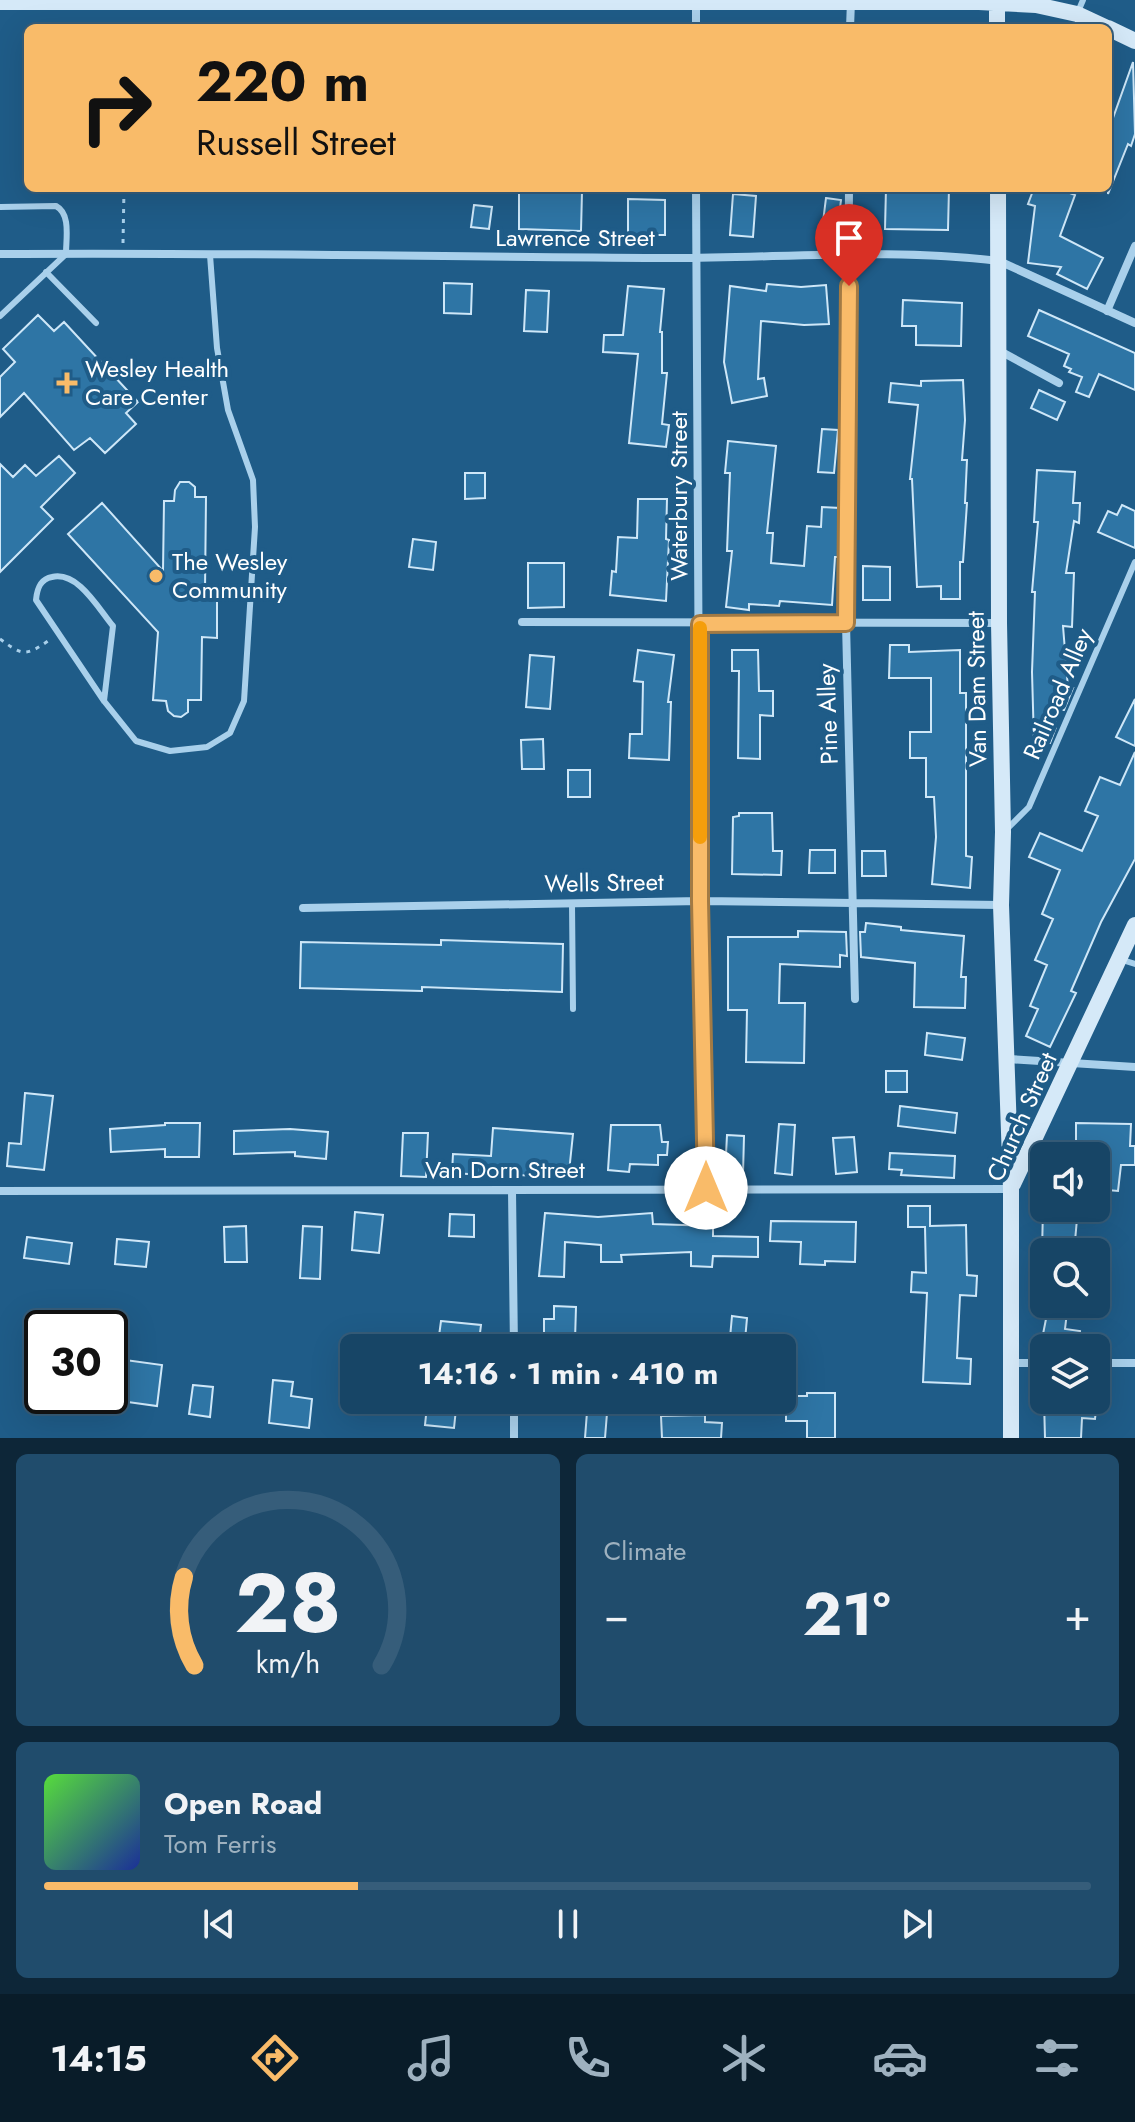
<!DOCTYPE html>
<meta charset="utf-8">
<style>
body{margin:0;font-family:Jost,sans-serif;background:#204c6c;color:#f1f3f6;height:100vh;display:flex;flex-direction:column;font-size:30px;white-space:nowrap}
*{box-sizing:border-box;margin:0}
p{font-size:26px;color:#9eb1bf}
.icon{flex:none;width:44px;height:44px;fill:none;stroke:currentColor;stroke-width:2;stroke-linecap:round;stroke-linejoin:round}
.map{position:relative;height:1438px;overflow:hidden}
.panel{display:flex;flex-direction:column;gap:16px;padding:16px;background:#0d2638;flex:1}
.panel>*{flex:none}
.guide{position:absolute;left:24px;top:24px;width:1088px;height:168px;border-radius:12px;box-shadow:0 8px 32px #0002,0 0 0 2px #365d7a;background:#f9bb69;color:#111;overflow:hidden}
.fabs{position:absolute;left:1030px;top:1142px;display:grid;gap:16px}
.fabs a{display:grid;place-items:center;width:80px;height:80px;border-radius:12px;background:#174566;box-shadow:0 8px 32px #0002,0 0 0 2px #365d7a;font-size:40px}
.speed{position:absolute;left:24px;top:1310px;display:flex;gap:16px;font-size:40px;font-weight:700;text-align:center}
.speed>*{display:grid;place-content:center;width:104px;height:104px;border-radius:50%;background:#174566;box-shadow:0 8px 32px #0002,0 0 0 2px #365d7a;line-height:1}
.speed .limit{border:4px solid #111;border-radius:12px;background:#fff;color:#111}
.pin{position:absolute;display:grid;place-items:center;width:68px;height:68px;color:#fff;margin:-82px -34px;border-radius:50% 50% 50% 0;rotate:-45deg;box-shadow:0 0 8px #0007}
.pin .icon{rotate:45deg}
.me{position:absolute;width:88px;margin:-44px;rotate:0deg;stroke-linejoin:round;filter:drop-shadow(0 0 6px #0008)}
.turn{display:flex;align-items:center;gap:28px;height:168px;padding:0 40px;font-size:36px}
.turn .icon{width:104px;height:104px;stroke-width:2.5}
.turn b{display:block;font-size:56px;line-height:68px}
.big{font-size:60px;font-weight:700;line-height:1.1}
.panel .tile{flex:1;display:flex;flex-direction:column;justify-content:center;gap:12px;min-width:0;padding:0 28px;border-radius:12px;background:#204c6c}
.panel .dial{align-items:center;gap:0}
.dial svg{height:208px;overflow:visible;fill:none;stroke:#365d7a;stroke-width:7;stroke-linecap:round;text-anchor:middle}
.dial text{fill:#f1f3f6;stroke:none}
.song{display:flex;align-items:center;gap:24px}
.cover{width:96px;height:96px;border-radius:12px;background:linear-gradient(135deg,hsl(110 70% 55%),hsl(230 70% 35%))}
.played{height:8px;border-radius:4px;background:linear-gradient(90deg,#f9bb69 30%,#365d7a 30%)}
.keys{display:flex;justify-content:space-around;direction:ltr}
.heat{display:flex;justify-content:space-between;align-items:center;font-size:44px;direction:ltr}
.panel .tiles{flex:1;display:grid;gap:16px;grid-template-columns:1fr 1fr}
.tile:last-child{grid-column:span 2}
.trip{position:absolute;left:340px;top:1334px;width:456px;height:80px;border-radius:12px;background:#174566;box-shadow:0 8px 32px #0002,0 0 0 2px #365d7a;font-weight:700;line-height:80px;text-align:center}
.dock{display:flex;height:128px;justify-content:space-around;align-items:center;background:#091c29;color:#9eb1bf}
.dock .icon{width:56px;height:56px}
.dock .active{color:#f9bb69}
.dock b{font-size:36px;color:#f1f3f6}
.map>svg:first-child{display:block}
.building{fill:#2e75a5;stroke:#cee7f8;stroke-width:2}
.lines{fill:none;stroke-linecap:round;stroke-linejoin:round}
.path{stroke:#a9d0eb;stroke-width:3;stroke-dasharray:4 6;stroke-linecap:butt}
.lane{stroke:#a9d0eb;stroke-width:6}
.street{stroke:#a9d0eb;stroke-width:8}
.secondary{stroke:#d5e9f8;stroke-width:16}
.route-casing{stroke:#a27a44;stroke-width:20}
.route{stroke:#f9bb69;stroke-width:14}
.slow{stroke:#f59e0b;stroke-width:14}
.poi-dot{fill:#f9bb69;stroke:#1f5c88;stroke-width:3}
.labels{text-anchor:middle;stroke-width:8;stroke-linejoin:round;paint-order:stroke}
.street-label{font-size:24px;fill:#fff;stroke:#1f5c88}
.poi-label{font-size:24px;fill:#fff;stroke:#1f5c88;text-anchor:start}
</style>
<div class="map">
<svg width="1135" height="1438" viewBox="0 0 1135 1438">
<rect width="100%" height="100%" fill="#1f5c88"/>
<path class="building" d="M1133,62L1135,134L1131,146L1128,144L1108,194V132Z
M519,188H548V192H582L581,231L519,229Z
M886,188H949L948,230L885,229Z
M1034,188H1057L1075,195L1060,236L1103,258L1087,289L1057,274L1061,267L1028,263L1035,206L1028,204Z
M733,194L756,196L753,237L730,235Z
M826,198L841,200L836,240L821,238Z
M628,199L665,200V235H628Z
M474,205L492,207L489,229L471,227Z
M444,283L472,284L471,314L444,313Z
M767,284L801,287L826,285L829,324L804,325L761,321L758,379L764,378L767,396L732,403L724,362L730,286L766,291Z
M628,286L664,289L660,332H662V373H667L662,424L669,425L666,447L629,443L638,354L603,352L604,335H623Z
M526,290L549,291L547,332L524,331Z
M903,300L962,303L961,346L916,345V326H902Z
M1039,310L1135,353V390L1099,374L1089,397L1076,392L1082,377L1069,372L1071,369L1064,366L1069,354L1028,336Z
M38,315L54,331L64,322L138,402L126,413L136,424L105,453L90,438L74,450L24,393L0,417V377L15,362L3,349Z
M963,380L965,420L962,460H967L965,503H967L963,562H960V599H941V586L917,587L912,479H910L918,405L889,402L891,383L921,386V381Z
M1039,390L1065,402L1057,420L1031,408Z
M822,429L838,430L834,473L818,472Z
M728,441L776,446L767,533H773L771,563L804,566L807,526L821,527L822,507L840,508L839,557H835L832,605L780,601L779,606L749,604V610L726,607L732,551H727L730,473H725Z
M59,456L75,473L41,507L53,519L0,572V464L13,477L25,465L36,476Z
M1037,470L1075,472L1073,503H1080L1079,523L1074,521L1066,573H1074L1072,627L1063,626L1068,688H1073L1064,710H1055L1056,727L1050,743H1034L1032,672L1035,592H1032L1038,522H1034Z
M465,473H485V498L465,499Z
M180,482H189L195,487V497H206L205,591H217V638L202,637L201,700H188V712L181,717L174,716L168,711L166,701L153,700L158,632L68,534L102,503L163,571L164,501H174L175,490Z
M638,499H667L666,539L669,540L666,601L610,595L612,571L616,572L618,537L637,538Z
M1122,505L1135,511V548L1098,532L1108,511L1117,515Z
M413,539L436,542L433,570L409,567Z
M528,563H564V607L528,608Z
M863,566L890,567V600H863Z
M890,645H909V652L960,650V693H966V856L972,857L970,888L932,884L936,837L934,797H926V758H910V732H931V678H889Z
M638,650L674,655L668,702H671L669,760L629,758L630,734H642L643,682L634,681Z
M732,650H758L759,691H773V716L760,715V759L738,758L739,671H732Z
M530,655L554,657L550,709L526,707Z
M1135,699V746L1116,737Z
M543,739L544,769H522L521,740Z
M1135,752V859L1101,922L1071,991L1076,993L1050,1047L1026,1036L1038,1009L1030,1006L1047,965L1035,960L1053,919L1042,914L1060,870L1029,857L1040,833L1082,851L1098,816L1085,811L1100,777L1120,785Z
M568,770H590V797H568Z
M739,813H772L773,851H782L781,875L732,874L733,817L739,816Z
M810,850H835V873H809Z
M862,851H885L886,876H862Z
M866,923L901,927V930L964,936L961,977H966L965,1008L914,1007L915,963L861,957L860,932H865Z
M798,931L846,932L847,956L840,955V967L780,964L779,1003H805L804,1063L746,1062L747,1010H728V937H798Z
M441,940L563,944L562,992L422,987V991L300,988L301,942L441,945Z
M927,1033L965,1038L962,1060L925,1055Z
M886,1071H907V1092H886Z
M25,1093L53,1096L44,1170L7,1166L9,1143L21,1144Z
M900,1106L957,1113L955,1133L898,1126Z
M165,1123H200L199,1157H165V1149L111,1152L110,1129L165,1125Z
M1076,1123L1131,1124L1130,1146H1135V1165H1121L1118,1191L1096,1189V1145L1076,1144Z
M779,1124L795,1125L792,1175L775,1173Z
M611,1125H660L662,1142H668L667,1155H658V1165L630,1164L629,1172L608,1170Z
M493,1128L573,1134L569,1172L540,1169L539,1176L517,1175V1177L452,1173L453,1154L491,1156Z
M290,1129L328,1132L326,1159L295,1156V1152L234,1154V1131Z
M403,1133H428L426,1177L401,1176Z
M727,1135L744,1136L743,1174H725Z
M854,1137L857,1172L836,1174L833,1138Z
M890,1153L955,1156L954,1178L901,1175L902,1170L889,1169Z
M908,1206H930V1226L966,1225L967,1275L977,1276L976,1296L960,1295L957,1358L971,1359L970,1384L923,1382L927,1293L911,1292L912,1272L926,1273L925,1227H908Z
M1043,1208H1078L1074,1252H1042Z
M355,1212L383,1215L379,1253L352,1250Z
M545,1213L598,1217L652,1213L653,1224L713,1226V1236L758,1237V1257L713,1256L712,1267L691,1266V1252L621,1255L622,1262H601V1245L565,1242L564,1277L539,1276Z
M450,1214L474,1215V1237L449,1236Z
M771,1221L856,1222L855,1262L825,1261V1265L800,1264L801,1242L770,1241Z
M246,1226L247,1262H225L224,1227Z
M303,1226L322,1227L320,1279L300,1278Z
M27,1237L72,1243L69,1264L24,1258Z
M117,1239L149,1242L146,1267L115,1264Z
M1049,1304H1068L1065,1329L1080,1331L1078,1348L1041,1344Z
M554,1306L576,1307L575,1340L544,1339V1319H554Z
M732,1316L747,1318L745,1340L730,1338Z
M441,1321L481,1325L479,1341L439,1336Z
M118,1359L162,1365L157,1406L113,1400Z
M273,1380L293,1382L291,1396L312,1399L309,1428L269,1423Z
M193,1385L213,1387L210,1417L189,1414Z
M807,1393H835V1438H807V1421H786V1396H807Z
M1044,1400H1097L1095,1419L1082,1418L1081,1438H1045Z
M427,1406L456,1409L454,1428L425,1425Z
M587,1412L607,1413L605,1438H585Z
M705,1415V1422L722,1423L721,1438H662L661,1416Z"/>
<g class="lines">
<path class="path" d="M123,243L124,188
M0,639C22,655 25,657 48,641"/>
<path class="lane" d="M1077,14L1083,0
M0,207L56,206C71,214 66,238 66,254L0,316
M46,272L96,323
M104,701L113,626C98,608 78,571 52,577C40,579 37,589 36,600L104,701L136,741L170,751L207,747L230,733L244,701L255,527L253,480L228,410L217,348L210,255
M1006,830L1029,807L1135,562
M572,904L573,1009
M1119,959L1135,964"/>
<path class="street" d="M696,3V28
M850,28L851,1
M696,188L700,901L706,1188
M849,188L846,623L855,999
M0,254C220,252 440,257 660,258C772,259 887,247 999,261L1135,323
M1107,311L1135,246
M1000,351L1059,383
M522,622L999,623
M303,908L700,901L1000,905
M1008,1059L1135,1067
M0,1191L1011,1189
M512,1191L514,1348
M1011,1363H1044
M1096,1363H1135
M514,1400V1438"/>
<path class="secondary" d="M997,0V28
M0,2H979L1036,5L1077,14L1107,28
M1108,28L1135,41
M998,188L999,623L1003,832L1001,905L1011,1189V1438
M1013,1184L1135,925"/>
</g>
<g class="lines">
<defs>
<path id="route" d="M706,1188L700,901V624L846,623L849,286"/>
</defs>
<use href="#route" class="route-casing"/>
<use href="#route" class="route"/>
<path class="slow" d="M700,628V837"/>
</g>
<g class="poi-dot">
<path d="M63 371h8v8h8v8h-8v8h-8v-8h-8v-8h8z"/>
<circle cx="156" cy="576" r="8"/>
</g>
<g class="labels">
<g class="street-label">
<text x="575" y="246">Lawrence Street</text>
<text transform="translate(679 496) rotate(-90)" y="8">Waterbury Street</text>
<text transform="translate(977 689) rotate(-91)" y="8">Van Dam Street</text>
<text transform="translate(1058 694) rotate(-67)" y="8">Railroad Alley</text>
<text transform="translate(828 714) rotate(-92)" y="8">Pine Alley</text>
<text transform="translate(604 883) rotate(-1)" y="8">Wells Street</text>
<text transform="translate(1022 1117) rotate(-66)" y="8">Church Street</text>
<text x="505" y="1178">Van Dorn Street</text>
</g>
<g class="poi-label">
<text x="85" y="377">Wesley Health<tspan x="85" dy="28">Care Center</tspan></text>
<text x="172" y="570">The Wesley<tspan x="172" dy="28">Community</tspan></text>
</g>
</g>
</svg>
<div class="fabs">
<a><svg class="icon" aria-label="sound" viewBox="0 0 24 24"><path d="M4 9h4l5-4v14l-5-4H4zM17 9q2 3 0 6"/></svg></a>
<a><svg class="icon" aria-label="search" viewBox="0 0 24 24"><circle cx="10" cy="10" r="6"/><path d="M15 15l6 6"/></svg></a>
<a><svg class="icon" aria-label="layers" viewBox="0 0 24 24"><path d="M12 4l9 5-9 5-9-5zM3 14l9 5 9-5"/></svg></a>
</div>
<div class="speed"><div class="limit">30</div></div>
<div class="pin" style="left:849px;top:286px;background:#d93025"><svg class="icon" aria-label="arrive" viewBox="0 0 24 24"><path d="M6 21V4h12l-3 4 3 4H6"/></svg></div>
<svg class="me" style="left:706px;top:1188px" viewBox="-20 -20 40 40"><circle r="19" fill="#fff"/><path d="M0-13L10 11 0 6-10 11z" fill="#f9bb69"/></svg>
<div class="trip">14:16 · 1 min · 410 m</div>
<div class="guide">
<div class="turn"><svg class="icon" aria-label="right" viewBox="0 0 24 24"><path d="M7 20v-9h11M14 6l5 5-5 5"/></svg><div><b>220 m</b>Russell Street</div></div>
</div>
</div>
<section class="panel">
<div class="tiles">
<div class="tile dial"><svg viewBox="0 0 100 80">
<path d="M14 69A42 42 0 1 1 86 69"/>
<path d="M14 69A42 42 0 0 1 10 35" stroke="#f9bb69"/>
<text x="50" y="56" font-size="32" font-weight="700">28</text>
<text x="50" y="72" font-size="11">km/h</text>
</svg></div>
<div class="tile"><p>Climate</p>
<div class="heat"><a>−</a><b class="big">21°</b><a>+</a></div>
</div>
<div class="tile">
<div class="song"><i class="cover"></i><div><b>Open Road</b><p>Tom Ferris</p></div></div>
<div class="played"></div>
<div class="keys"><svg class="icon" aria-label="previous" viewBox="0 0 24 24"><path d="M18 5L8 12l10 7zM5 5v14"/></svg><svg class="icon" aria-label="pause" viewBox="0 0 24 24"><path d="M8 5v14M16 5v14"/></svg><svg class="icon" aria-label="next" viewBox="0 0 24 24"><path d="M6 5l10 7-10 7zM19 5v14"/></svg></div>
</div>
</div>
</section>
<nav class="dock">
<b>14:15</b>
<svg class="icon active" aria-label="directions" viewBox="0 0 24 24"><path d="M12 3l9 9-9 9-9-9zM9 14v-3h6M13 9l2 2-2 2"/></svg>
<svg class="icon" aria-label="music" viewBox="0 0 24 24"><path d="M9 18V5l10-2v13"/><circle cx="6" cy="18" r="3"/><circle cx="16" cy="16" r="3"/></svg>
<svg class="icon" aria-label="phone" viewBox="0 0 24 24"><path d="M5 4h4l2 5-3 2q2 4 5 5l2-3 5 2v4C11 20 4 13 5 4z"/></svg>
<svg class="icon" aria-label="climate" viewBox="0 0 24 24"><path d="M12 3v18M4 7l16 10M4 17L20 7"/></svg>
<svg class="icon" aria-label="car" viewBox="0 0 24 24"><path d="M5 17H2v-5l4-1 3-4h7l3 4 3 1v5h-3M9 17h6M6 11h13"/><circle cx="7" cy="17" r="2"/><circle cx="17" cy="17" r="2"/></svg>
<svg class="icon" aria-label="filters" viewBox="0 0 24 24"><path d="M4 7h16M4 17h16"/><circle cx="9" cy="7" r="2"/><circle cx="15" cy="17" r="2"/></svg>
</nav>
